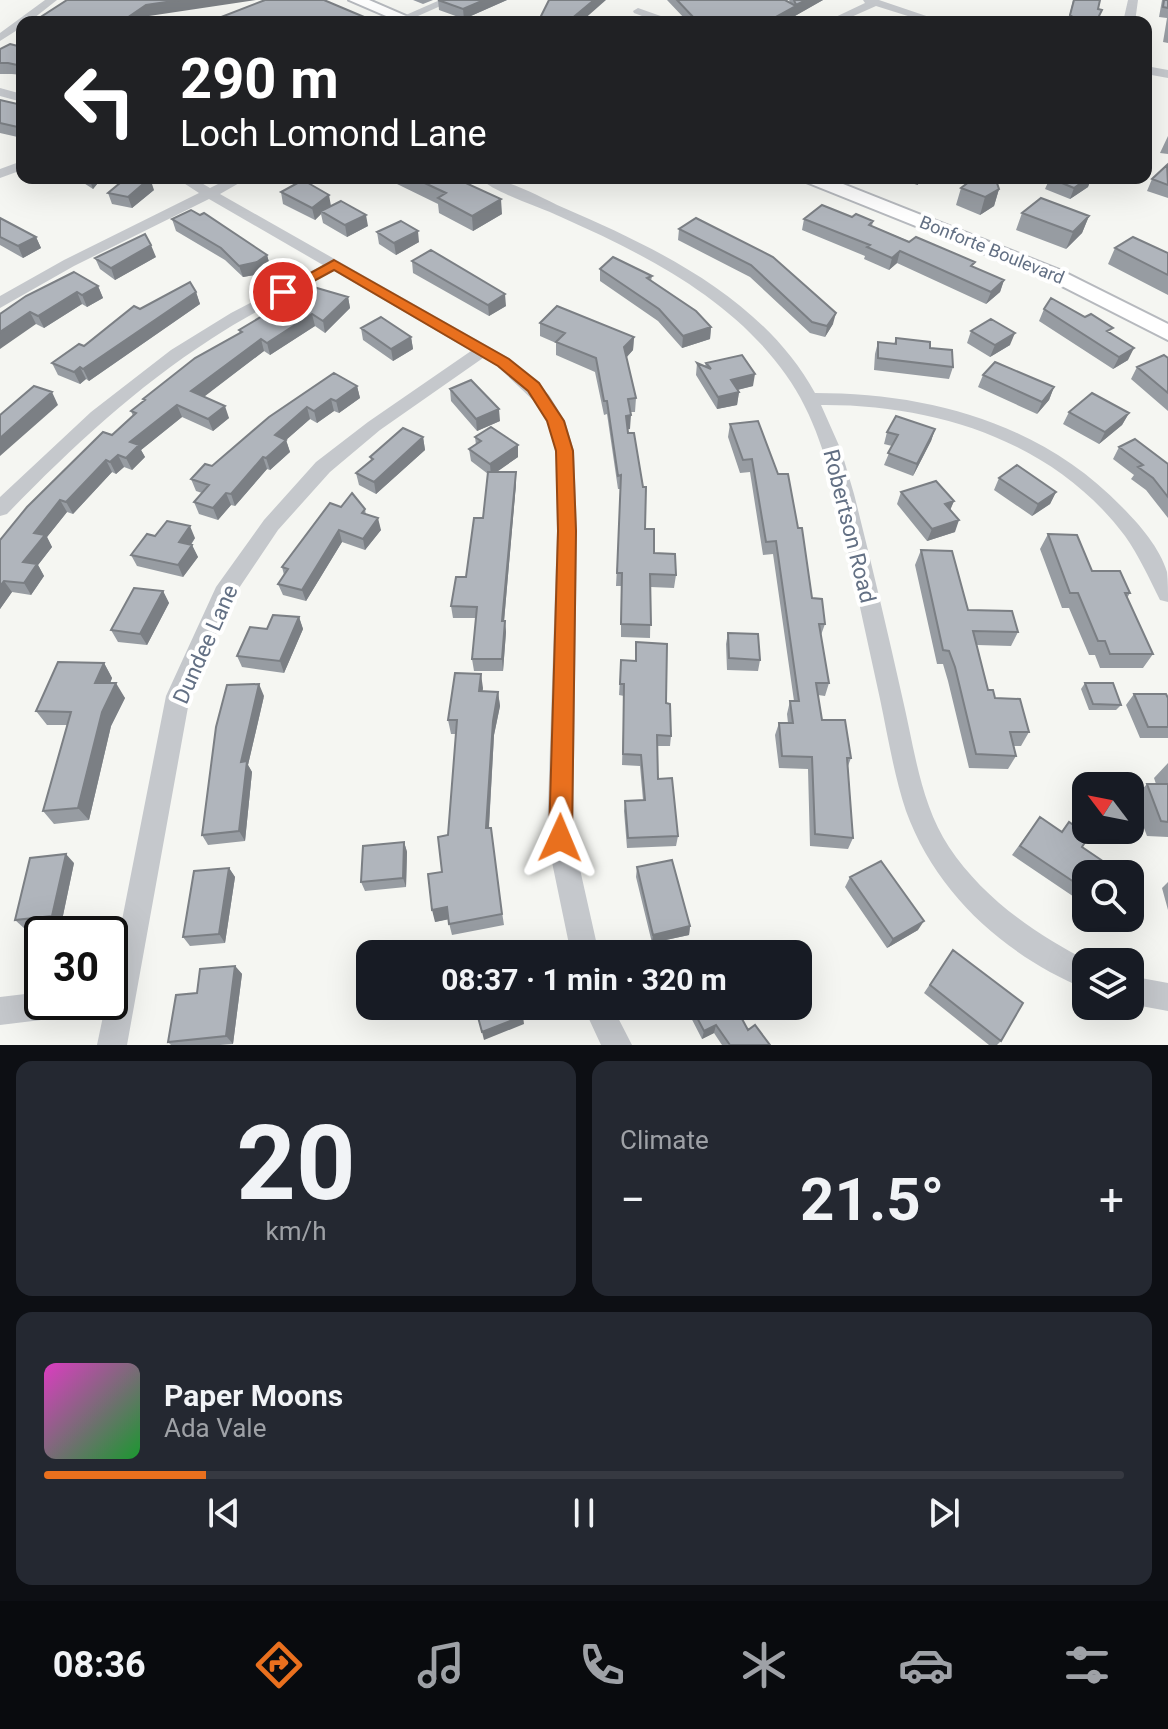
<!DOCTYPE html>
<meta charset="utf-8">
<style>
body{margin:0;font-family:Roboto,sans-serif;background:#242831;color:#f1f3f6;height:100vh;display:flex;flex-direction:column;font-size:30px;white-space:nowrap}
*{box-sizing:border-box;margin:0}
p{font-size:26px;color:#9ea1a6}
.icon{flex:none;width:44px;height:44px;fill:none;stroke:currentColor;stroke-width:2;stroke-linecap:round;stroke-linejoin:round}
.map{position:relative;height:1045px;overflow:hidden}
.drawer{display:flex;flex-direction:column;gap:16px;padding:16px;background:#0d0f14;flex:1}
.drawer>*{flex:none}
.banner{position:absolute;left:16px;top:16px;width:1136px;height:168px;border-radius:16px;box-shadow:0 8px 32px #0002;background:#202124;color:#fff;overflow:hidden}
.needle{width:52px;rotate:302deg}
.tools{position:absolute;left:1072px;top:772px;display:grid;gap:16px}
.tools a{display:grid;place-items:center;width:72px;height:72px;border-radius:16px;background:#171b24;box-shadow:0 8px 32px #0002;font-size:40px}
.speed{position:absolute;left:24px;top:916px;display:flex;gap:16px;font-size:40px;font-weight:700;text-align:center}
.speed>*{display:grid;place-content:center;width:104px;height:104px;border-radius:50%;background:#171b24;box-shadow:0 8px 32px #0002;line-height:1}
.speed .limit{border:4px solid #111;border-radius:12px;background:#fff;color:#111}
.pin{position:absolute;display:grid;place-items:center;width:68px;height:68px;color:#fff;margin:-34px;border:4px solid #fff;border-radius:50%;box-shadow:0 2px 8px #0007}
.me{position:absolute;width:88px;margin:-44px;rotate:1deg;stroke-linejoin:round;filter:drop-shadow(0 0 6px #0008)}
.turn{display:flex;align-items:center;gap:28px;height:168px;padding:0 32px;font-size:36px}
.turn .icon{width:104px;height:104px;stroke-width:2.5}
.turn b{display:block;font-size:56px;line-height:68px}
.big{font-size:60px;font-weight:700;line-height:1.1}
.drawer .tile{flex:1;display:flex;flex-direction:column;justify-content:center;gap:12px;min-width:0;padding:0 28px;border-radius:16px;background:#242831}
.drawer .dial{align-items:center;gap:0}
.dial b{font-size:104px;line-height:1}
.song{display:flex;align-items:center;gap:24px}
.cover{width:96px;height:96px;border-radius:12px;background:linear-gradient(135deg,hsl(310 70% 55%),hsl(130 70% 35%))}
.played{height:8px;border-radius:4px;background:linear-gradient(90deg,#e9701e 15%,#363941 15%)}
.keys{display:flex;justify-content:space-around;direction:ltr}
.heat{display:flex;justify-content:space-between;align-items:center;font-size:44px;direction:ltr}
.drawer .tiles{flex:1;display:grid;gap:16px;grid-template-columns:1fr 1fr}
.tile:last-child{grid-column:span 2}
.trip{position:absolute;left:356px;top:940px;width:456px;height:80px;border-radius:16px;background:#171b24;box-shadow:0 8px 32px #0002;font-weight:700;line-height:80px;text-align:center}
.tab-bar{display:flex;height:128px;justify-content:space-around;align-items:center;background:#090b0e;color:#9ea1a6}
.tab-bar .icon{width:56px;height:56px}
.tab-bar .selected{color:#e9701e}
.tab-bar b{font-size:36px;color:#f1f3f6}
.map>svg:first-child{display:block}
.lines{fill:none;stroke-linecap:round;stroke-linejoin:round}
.major-casing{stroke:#b6b9be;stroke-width:4}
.minor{fill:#c5c8cc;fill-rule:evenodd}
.major{fill:#fff;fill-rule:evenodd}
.wall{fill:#979ca2}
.shaded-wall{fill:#7b7f84}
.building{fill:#b0b5bc;stroke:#7b7f84;stroke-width:2}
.route{fill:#e9701e;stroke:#974914;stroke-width:2}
.labels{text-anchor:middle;stroke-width:8;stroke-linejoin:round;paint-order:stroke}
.far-street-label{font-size:18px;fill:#637084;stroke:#fff}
.street-label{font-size:22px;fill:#637084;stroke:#fff}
</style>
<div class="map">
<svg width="1168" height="1045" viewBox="0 0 1168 1045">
<rect width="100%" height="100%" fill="#f5f6f2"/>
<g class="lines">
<defs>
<path id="major" d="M349,0H369L420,22H400Z
M803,178H828L1062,271L1168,324V340L1048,279L806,182Z"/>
</defs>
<use href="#major" class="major-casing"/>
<path class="minor" d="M45,0H57L29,22H22V27L0,41V33Z
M440,0H454L409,20L399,18Z
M863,0H879L944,22H927L876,6L840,22H825L865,3Z
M1128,0H1138L1135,22H1123Z
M638,8L672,20L674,22H658L634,13L633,11Z
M1146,66L1168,70V78L1146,74Z
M0,88L22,94V102L0,96Z
M22,161V170L0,178V169Z
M176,178H193L210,188L230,178H248L220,194L509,358L549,395L565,421L574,451L577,531L573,838L599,954H571L547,838L557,531L556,451L547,421L536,403L497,366L483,358L380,430L330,472L278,530L233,597L190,696L127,1045H97L106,1002H110V981L166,696L216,587L264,520L316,462L368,422L471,351L334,271C293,293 250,313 211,339C135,388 69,450 7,514L0,516V497L91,412L171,350L231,313L323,265L209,199L74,266L0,308V296L64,260L199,193Z
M479,178C509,178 537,196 564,208C659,249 763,299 815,393C929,393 1041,423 1122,507C1139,524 1160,548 1167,572C1168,581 1168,593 1168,602L1160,600C1149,578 1139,556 1125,536C1054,441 935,404 821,405L841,450L854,494C871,561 887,629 902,696C914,746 920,803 949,847C983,898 1036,935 1090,962H1086V989C1006,956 936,894 906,811C894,775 888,737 880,699C868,644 856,589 844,533C832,479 819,421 786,375C732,298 644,254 561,217C538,206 497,194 479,178Z
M1130,976L1168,983V1011L1130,1004Z
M42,992V1002H88L84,1012L74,1016L0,1025V997Z
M583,1006H612L632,1045H601Z"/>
<use href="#major" class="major"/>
</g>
<path class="wall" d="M413,0H433L423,4Z
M438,0H507L464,19L439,10Z
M667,0H785L790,2L789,0H823L784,22H624V17L685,19Z
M1073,0H1100L1098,9L1097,22H1068Z
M1162,0H1168V43L1163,42L1167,18L1159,17Z
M22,47V75L12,74H0V49Z
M0,100L22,105V138L0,133Z
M1168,136V154L1160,153Z
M1168,165V198L1147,191L1152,179Z
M76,178H102L93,189Z
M396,178H455L502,214L473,231L439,213L438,204L397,184Z
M899,178H926L917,185Z
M1050,178H1091L1088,187L1070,199L1045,189Z
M961,188L999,189L994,206L980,215L956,205Z
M154,190L132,208L112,204L108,193Z
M281,192L331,206L368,226L347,237L323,223L321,214L315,220L283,204Z
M1022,213L1089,216L1082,233L1066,249L1016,230Z
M852,217L873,221L872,226L1004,280L1000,292L986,304L897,263L889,270L864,259L865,256L802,230L804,219Z
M0,218L36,237L41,248L23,258L0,245Z
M696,218L833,324L825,337L810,333L750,277L678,240L679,229Z
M172,219L267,255L270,266L260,274L243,277L225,260L176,231Z
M377,232L419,242L396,255L379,244Z
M1115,248L1168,253V295L1108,264Z
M156,257L115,280L100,269L95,258Z
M412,261L506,306L489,316L413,273Z
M600,269L652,276L651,281L711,327L710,339L682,348L658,321L600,281Z
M98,286L103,298L87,307L82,304L44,328L36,324L0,314Z
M196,292L200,304L89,381L86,379L80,384L58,375L52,363L84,346L140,309Z
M348,297L350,308L325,333L315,326L270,355L264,351L204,396L229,418L213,431L182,417L141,450L145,457L132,470L124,467L116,474L112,472L73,514L67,512L47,537L52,547L38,565L44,576L31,595L12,592L0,609V540L133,416L131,411L144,401L143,399L240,333L239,330L277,316Z
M1044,309L1128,360L1113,369L1039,321Z
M540,323L634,337L633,350L626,358L636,398L635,412H630V429H628L645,529L654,553L676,575L674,588L651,587L650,638L621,637V586H616L621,489H618L607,414L604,415L595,372L556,355V343L540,336Z
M361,328L411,337L413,349L393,361L363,340Z
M971,331L1010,345L990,357L967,343Z
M896,338L953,367L949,379L874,370L875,354L878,342L894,344Z
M1168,358V411L1131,379L1137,367Z
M697,363L705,366L706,363L753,386L737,390L739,392L737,405L717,409L696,375Z
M983,375L1054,387L1049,400L1037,414L978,387Z
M357,386L360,398L339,413L334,411L317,423L310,419L286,440L290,452L270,470L267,469L235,506L231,505L218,520L199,514L194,502L202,493L196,491L191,479L212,466L269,417Z
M450,389L500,421L477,431L451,401Z
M1069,412L1129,413L1122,425L1099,444L1063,424Z
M758,421L812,598L825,624L821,635L829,683L825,696L818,695L822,720L851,758L848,766L853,838L848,849L810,846L808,769L779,768L775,735L779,723H788L787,714L790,701H794L773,554L763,555L750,472L740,473L728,437L730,424Z
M935,429L931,441L913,476L884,465L892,446L884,444L887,432Z
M423,437L425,450L376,494L359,485L356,473L371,460L370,457Z
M475,437L518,445V457L496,472H516V484L504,621L506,632L503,671H474L472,659L476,618H453L451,606L466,577L483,518L488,474L471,461L469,449L476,445Z
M1119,447L1168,464V518L1146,490L1131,479L1134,475L1113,459Z
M999,478L1056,492L1050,504L1032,516L994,490Z
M901,492L954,501L950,509L955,532L927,541L897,504Z
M341,507L365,509L366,515L381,530L365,550L342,542L306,601L283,595L278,584L284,575L282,567Z
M1048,534L1092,571L1130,593L1127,598L1153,654L1143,668H1100L1095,655H1089L1069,608H1062L1040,549Z
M155,536L195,538L191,545H192L198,557L183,577L137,566L131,555Z
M921,550L968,610L1018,632L1011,646L977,645L988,690L1029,732L1021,746H1014L1016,756L1008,769L969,768L948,681L943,664H937L915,565Z
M163,591L169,603L147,645L118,642L111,630Z
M299,617L303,629L284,673L242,667L237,656L267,629Z
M728,633L760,660L758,671L727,670L726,644Z
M621,660L666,703L671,736L670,746H657L658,779L678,836L676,846L627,848L624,811L625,801L643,800L640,766L622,765L624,696L619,695Z
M104,663L112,678L110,683L125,698L111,726L89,820L54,824L43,811L67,725H47L36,711Z
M1085,683L1121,705L1116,710H1089L1081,689Z
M483,688L482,691L498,692L500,706L494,735L489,828L504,925L452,935L448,919L435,922L448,835L456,734H451L448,720Z
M1134,694L1168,698V738H1140L1126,705Z
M264,696L248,765L252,772L245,841L208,845L202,835Z
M1168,763V837L1147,836L1133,799L1147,784H1156L1154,778Z
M1040,817L1061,832L1069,822L1086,874V905L1012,855Z
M404,842L407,852L406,887L365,891L361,882Z
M74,863L61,925L25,929L15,920Z
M637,867L690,926L689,935L652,943L636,877Z
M229,868L235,877L225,943L190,946L183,937Z
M850,877L918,930L887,948L845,887Z
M1168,882V910L1162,888Z
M953,950L1001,1041L997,1045H989L924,993Z
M235,966L242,974L233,1044L220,1045H171L168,1042L197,993Z
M685,1006H735L748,1030L770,1045H722L714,1033L702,1039Z"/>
<path class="shaded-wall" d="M180,0H256L149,16L141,22H121L146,5Z
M484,0H507L464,19L463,9Z
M594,0H606L581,22H576V15Z
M806,0H823L795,16L796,5Z
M796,6L795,16L784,22H767Z
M89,178H102L93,189Z
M150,178L154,190L132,208L128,197Z
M919,178H926L917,185Z
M1088,178H1091L1088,187L1070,199L1074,188Z
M999,189L994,206L980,215L985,197Z
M329,195L331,206L321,211V214L315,220L312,208Z
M501,199L502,214L473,231L472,216Z
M366,215L368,226L347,237L345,225Z
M1089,216L1082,233L1066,249L1073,232Z
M418,231L419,242L396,255L394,243Z
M36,237L41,248L23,258L18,246Z
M151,245L156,257L115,280L111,268Z
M900,251L897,263L889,270L892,258Z
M267,255L270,266L260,274L243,277L239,266Z
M1004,280L1000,292L986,304L991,292Z
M98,286L103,298L87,307L82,295Z
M77,292L82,304L44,328L38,316Z
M196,292L200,304L89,381L83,369Z
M505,294L506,306L489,316L488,305Z
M348,297L350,308L325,333L323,321Z
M30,312L36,324L0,349V332Z
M836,313L833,324L825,337L827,326Z
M312,314L315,326L270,355L267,343Z
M711,327L710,339L682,348L683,336Z
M1015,333L1010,345L990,357L995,345Z
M411,337L413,349L393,361L391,349Z
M634,337L633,350L623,361L624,347Z
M261,339L264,351L196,403L191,391Z
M1134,348L1128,360L1113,369L1119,357Z
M80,367L86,379L80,384L74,372Z
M755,374L753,386L729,392L731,380Z
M357,386L360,398L339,413L336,401Z
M1054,387L1049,400L1037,414L1042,402Z
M52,392L58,405L0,456V438Z
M739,392L737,405L717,409L718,397Z
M331,399L334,411L317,423L314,411Z
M177,405L182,417L141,450L145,457L132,470L126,458L130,442Z
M225,406L229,418L213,431L208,419Z
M307,407L310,419L286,440L290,452L270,470L266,458L275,435Z
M499,409L500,421L477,431L476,419Z
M1129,413L1122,425L1099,444L1105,432Z
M631,415L630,429L625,430L626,416Z
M935,429L931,441L913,476L917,464Z
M423,437L425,450L376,494L374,482Z
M518,445V457L491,476L490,464Z
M118,455L124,467L116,474L110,462Z
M263,457L267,469L235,506L231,494Z
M106,460L112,472L73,514L66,502Z
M516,472V484L503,633L502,621Z
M1056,492L1050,504L1032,516L1038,504Z
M226,493L231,505L218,520L213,508Z
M60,500L67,512L47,537L52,547L38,565L44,576L31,595L24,583L23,562L34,533Z
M954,501L949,513L945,504Z
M378,518L381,530L365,550L363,539Z
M959,520L955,532L927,541L932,529Z
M190,526L195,538L184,554L179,542Z
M339,530L342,542L306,601L302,590Z
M192,545L198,557L183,577L178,565Z
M4,581L12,592L0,609V586Z
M163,591L169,603L147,645L140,634Z
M299,617L303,629L284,673L280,661Z
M505,621L506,632L503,671L502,659Z
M104,663L112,678L105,697L95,683Z
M481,674L483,688L481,705L479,691Z
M116,683L125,698L111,726L89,820L78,808L102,712Z
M259,684L264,696L248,765L252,772L245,841L239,831L241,762Z
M498,692L500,706L494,735L488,841L486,828L493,721Z
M404,842L407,852L406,887L403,878Z
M66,854L74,863L61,925L52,916Z
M229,868L235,877L225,943L219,934Z
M447,907L450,919L435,922L432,910Z
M924,921L918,930L887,948L893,939Z
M690,926L689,935L652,943L653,935Z
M235,966L242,974L233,1044L226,1036Z
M523,1016L524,1024L484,1040L482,1032Z
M716,1025L714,1033L702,1039L704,1031Z"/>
<path class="building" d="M67,0H180L146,5L121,22H59L36,20Z
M265,0H324L376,22H224L216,19Z
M438,0H484L463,9Z
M549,0H594L576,15H581L577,22H538Z
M677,0H785L796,6L767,22H635L624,17L695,19Z
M794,0H806L796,5Z
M1074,0H1100L1098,9L1102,10L1096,22H1080L1070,15Z
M1164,0H1168V8L1163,7Z
M10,44L22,47V66L8,63H0V49Z
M0,100L22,105V128L0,123Z
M1167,165L1168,185L1152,179Z
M126,178H150L128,197L108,193Z
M414,178H455L501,199L472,216L438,198L446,193Z
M974,178H990L996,180L999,189L985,197L961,188Z
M1050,178H1088L1074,188Z
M303,180L329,195L312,208L281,192Z
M1041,198L1089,216L1073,232L1022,213Z
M341,201L366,215L345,225L321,211Z
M822,205L852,217L856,214L873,221L869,225L909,242L916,237L975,262L971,266L1004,280L991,292L900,251L892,258L867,247L870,245L804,219Z
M191,210L200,215L204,213L267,255L257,262L239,266L221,248L172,219Z
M0,218L36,237L18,246L0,237Z
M696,218L773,257L836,313L827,326L812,322L751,265L679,229Z
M401,221L418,231L394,243L377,232Z
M145,234L151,245L111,268L95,258Z
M1133,237L1168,253V275L1115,248Z
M431,250L505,294L488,305L412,261Z
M613,257L652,276L647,278L696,311L711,327L683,336L659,309L600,269Z
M74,272L98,286L82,295L77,292L38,316L30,312L0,332V314L26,296Z
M190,282L196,292L83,369L80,367L74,372L52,363L79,344L84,346L134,306L140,309Z
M310,286L348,297L323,321L312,314L267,343L261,339L191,391L225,406L208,419L177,405L130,442L139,445L126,458L118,455L110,462L106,460L66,502L60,500L34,533L45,535L23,562L37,564L24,583L4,581L0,586V540L27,507L103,432L112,435L136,413L131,411L145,400L143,399L195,358L242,332L239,330L269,312L277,316Z
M1051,298L1085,317L1091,314L1113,328L1107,331L1134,348L1119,357L1044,309Z
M557,306L634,337L624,347L636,398L628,399L631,415L626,416L628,433H634L643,487H646L645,529H654V553L675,554L676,575L650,574L651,625L621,624L622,573H617L621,475L618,476L607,401H604L596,358L556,342L565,333L540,323Z
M381,317L411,337L391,349L361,328Z
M991,319L1015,333L995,345L971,331Z
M896,338L930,342V348L952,350L953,367L878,358V342L896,344Z
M742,355L755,374L731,380L739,392L718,397L697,363L711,369L706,363Z
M1164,355L1168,358V393L1137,367Z
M995,362L1054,387L1042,402L983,375Z
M334,373L357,386L336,401L331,399L314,411L307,407L275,435L286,440L266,458L263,457L231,494L226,493L213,508L194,502L209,485L191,479L205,464L212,466L269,417Z
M471,380L499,409L476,419L450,389Z
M34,386L52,392L0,438V415Z
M1092,393L1129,413L1105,432L1069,412Z
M896,416L935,429L917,464L888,453L898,435L887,432Z
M758,421L778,474H788L798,528H802L812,598L822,599L825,624H819L829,683H816L822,720H845L851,758H847L853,838L815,834L812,757L782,756L779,723H793L790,701H799L776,541L766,542L752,459L743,460L730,424Z
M491,427L518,445L490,464L469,449L481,441L475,437Z
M403,428L423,437L374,482L356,473L373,459L370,457Z
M1135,439L1168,464V497L1153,478L1138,467L1143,465L1119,447Z
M1017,465L1056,492L1038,504L999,478Z
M488,472H516L502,621H505L502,659H472L477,607L451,606L456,577H466L474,518H483Z
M936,481L954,501L945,504L959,520L932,529L901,492Z
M352,493L365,509L362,513L378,518L363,539L339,530L302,590L278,584L288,569L282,567L330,503L341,507Z
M167,521L190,526L179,542L192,545L178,565L131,555L147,534L155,536Z
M1048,534L1077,535L1092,571H1120L1130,593H1125L1153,654H1110L1105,641H1098L1078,593H1070Z
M921,550L952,551L968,610L1012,611L1018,632L973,631L988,690H993L995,698L1020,699L1029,732H1010L1016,756L976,754L955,667L949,651L943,650Z
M134,588L163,591L140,634L111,630Z
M273,615L299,617L280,661L237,656L250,627L267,629Z
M728,633L758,634L760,660L729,658Z
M636,642L667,644L666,703L670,704L671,736L657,735L658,779L672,778L678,836L628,838L625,801L645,800L641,755L623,754L624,684H620L621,660L636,661Z
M58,662L104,663L95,683H116L102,712L78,808L43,811L71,712L36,711Z
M455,673L481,674L479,691L498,692L493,721L486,828H491L502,914L449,924L447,907L432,910L428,874L442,872L438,837L448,835L457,720H448Z
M1085,683H1113L1121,705L1093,704Z
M259,684L241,762L247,761L239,831L202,835L216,727L227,685Z
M1134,694H1166L1168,698V727H1148Z
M1147,784H1168V822L1161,821Z
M1040,817L1062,832L1069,822L1089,836L1082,847L1113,868L1109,874H1086V890L1020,846Z
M404,842L403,878L361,882L363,846Z
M66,854L52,916L15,920L30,858Z
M672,860L690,926L653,935L637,867Z
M881,861L924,921L893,939L850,877Z
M229,868L219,934L183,937L194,871Z
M703,946L708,954H688Z
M953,950L1023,1003L1001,1041L930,985Z
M235,966L226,1036L168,1042L176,995L197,993L200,969Z
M475,1006H520L523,1016L482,1032Z
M691,1006H735L748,1030L755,1025L770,1045H730L716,1025L704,1031Z"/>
<path class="route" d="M334,260L509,359L539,383L564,421L573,451L576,531L572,838L569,846L560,849L552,846L549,838L558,531L556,451L547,421L528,391L498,366L334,270L288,295L283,297L276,292Z"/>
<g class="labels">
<g class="far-street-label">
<text transform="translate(992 250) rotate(22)" y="6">Bonforte Boulevard</text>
</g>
<g class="street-label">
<text transform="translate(850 526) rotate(76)" y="8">Robertson Road</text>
<text transform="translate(205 644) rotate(-66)" y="8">Dundee Lane</text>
</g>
</g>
</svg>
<div class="tools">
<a><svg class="needle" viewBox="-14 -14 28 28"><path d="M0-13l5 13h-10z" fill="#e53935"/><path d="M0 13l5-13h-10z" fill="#9ea1a6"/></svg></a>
<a><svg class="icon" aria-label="search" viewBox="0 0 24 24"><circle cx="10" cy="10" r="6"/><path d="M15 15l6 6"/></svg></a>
<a><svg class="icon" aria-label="layers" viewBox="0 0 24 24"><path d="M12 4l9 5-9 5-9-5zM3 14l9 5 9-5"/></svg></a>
</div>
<div class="speed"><div class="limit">30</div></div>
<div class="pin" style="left:283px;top:292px;background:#d93025"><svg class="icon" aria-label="arrive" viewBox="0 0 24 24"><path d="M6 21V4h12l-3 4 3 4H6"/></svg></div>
<svg class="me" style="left:560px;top:838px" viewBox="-20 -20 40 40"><path d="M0-17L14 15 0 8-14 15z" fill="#e9701e" stroke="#fff" stroke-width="4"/></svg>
<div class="trip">08:37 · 1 min · 320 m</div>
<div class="banner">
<div class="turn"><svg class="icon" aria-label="left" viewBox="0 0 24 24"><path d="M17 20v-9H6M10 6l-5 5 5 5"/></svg><div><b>290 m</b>Loch Lomond Lane</div></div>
</div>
</div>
<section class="drawer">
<div class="tiles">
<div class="tile dial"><b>20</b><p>km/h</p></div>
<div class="tile"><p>Climate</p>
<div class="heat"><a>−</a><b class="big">21.5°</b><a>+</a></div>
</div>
<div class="tile">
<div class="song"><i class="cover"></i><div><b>Paper Moons</b><p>Ada Vale</p></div></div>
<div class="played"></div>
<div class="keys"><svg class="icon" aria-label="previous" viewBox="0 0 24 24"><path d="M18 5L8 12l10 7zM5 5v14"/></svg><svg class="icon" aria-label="pause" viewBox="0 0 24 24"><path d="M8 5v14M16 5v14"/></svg><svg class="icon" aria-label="next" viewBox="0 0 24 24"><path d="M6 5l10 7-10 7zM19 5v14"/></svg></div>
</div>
</div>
</section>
<nav class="tab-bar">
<b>08:36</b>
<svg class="icon selected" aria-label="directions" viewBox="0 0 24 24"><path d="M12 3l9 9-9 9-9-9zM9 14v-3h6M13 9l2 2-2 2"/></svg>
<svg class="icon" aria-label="music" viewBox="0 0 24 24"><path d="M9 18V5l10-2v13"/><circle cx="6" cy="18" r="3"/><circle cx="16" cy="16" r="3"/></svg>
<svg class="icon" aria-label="phone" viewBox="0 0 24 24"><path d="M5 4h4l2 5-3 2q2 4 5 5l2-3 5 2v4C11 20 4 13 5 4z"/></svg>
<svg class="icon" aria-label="climate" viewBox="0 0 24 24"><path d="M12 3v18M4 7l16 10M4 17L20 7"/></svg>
<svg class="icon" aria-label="car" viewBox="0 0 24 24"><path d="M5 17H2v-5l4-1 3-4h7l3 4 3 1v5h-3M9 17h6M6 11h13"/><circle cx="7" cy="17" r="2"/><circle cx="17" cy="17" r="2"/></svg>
<svg class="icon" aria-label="filters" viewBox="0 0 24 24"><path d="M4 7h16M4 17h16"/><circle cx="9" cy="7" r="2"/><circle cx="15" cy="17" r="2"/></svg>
</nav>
